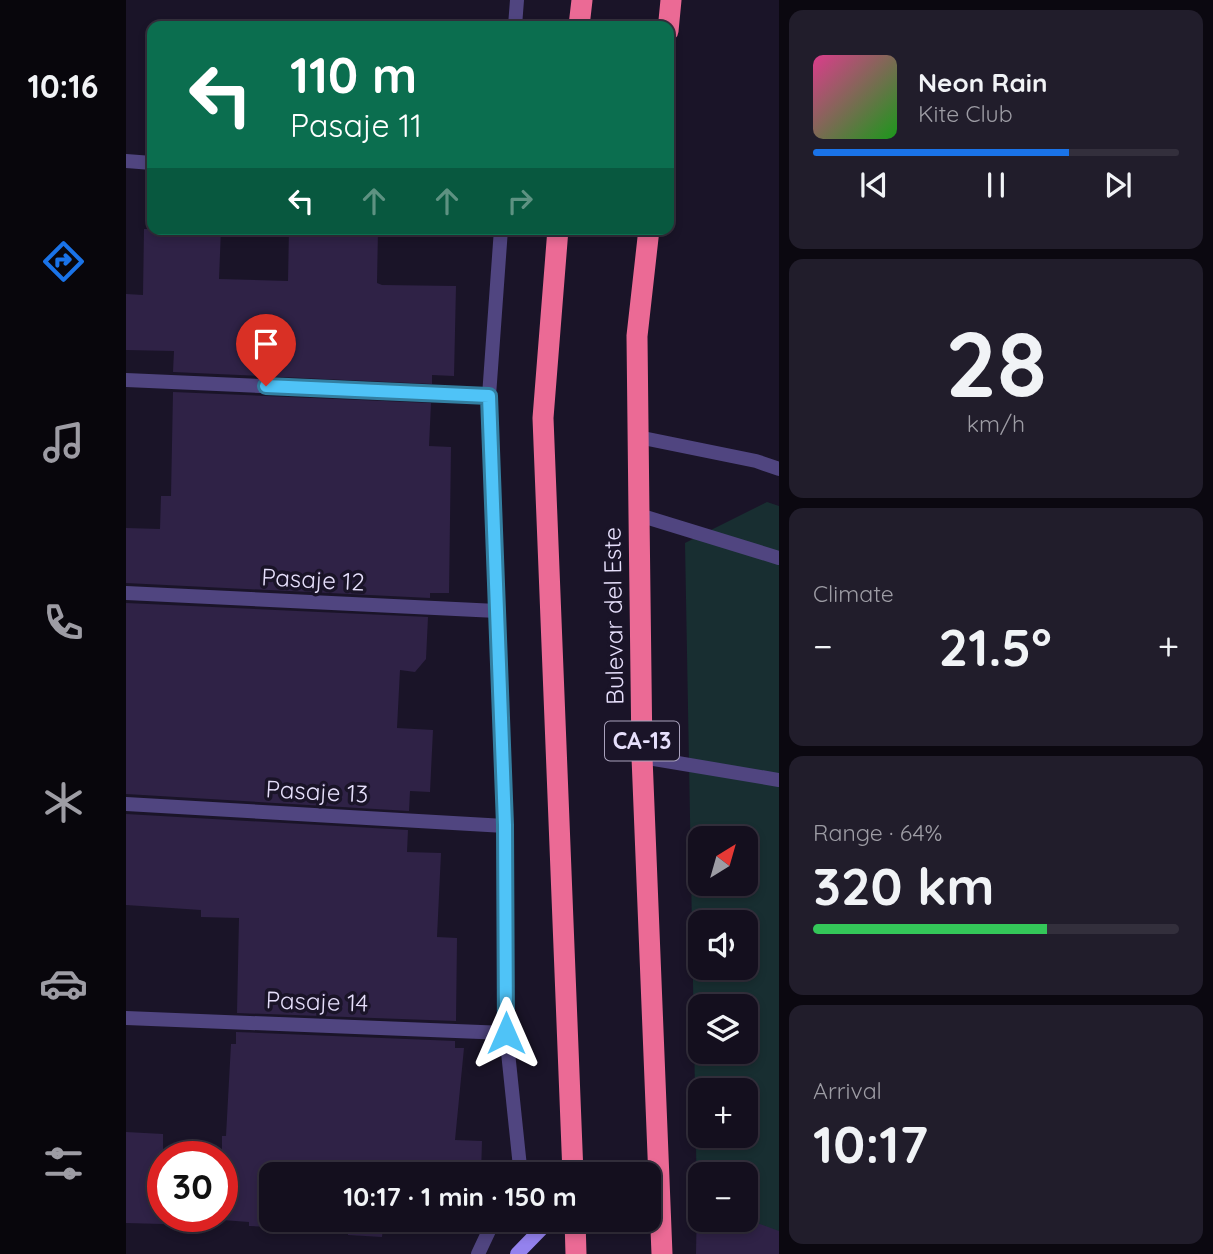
<!DOCTYPE html>
<meta charset="utf-8">
<style>
body{margin:0;font-family:Quicksand,sans-serif;background:#211d2b;color:#f1f3f6;height:100vh;display:flex;flex-direction:column;font-size:26px;white-space:nowrap}
*{box-sizing:border-box;margin:0}
p{font-size:23px;color:#9d9ca4}
.icon{flex:none;width:38px;height:38px;fill:none;stroke:currentColor;stroke-width:2;stroke-linecap:round;stroke-linejoin:round}
.map{position:relative;flex:1;overflow:hidden}
.side{display:flex;flex-direction:column;gap:10px;padding:10px;background:#0b0810;width:434px}
.side>*{flex:none}
.hud{position:absolute;left:21px;top:21px;width:527px;height:214px;border-radius:14px;box-shadow:0 4px 10px #0003,0 0 0 2px #332f3c;background:#0b6e4f;color:#fff;overflow:hidden}
.needle{width:46px;rotate:37deg}
.fabs{position:absolute;left:562px;top:826px;display:grid;gap:14px}
.fabs a{display:grid;place-items:center;width:70px;height:70px;border-radius:14px;background:#140f1e;box-shadow:0 4px 10px #0003,0 0 0 2px #332f3c;font-size:35px}
.speed{position:absolute;left:21px;top:1141px;display:flex;gap:14px;font-size:35px;font-weight:700;text-align:center}
.speed>*{display:grid;place-content:center;width:91px;height:91px;border-radius:50%;background:#140f1e;box-shadow:0 4px 10px #0003,0 0 0 2px #332f3c;line-height:1}
.speed .limit{border:10px solid #d22;background:#fff;color:#111}
.pin{position:absolute;display:grid;place-items:center;width:60px;height:60px;color:#fff;margin:-72px -30px;border-radius:50% 50% 50% 0;rotate:-45deg;box-shadow:0 0 7px #0007}
.pin .icon{rotate:45deg}
.me{position:absolute;width:77px;margin:-38px;rotate:0deg;stroke-linejoin:round;filter:drop-shadow(0 0 5px #0008)}
.turn{display:flex;align-items:center;gap:24px;height:147px;padding:0 28px;font-size:32px}
.turn .icon{width:91px;height:91px;stroke-width:2.5}
.turn b{display:block;font-size:49px;line-height:60px}
.lanes{display:flex;align-items:center;height:66px;padding:0 28px;background:#0003;justify-content:center;gap:35px;direction:ltr}
.lanes .off{opacity:.35}
.big{font-size:52px;font-weight:700;line-height:1.1}
.side .card{flex:1;display:flex;flex-direction:column;justify-content:center;gap:10px;min-width:0;padding:0 24px;border-radius:14px;background:#211d2b}
.side .dial{align-items:center;gap:0}
.dial b{font-size:91px;line-height:1}
.song{display:flex;align-items:center;gap:21px}
.cover{width:84px;height:84px;border-radius:10px;background:linear-gradient(135deg,hsl(330 70% 55%),hsl(120 70% 35%))}
.played{height:7px;border-radius:4px;background:linear-gradient(90deg,#1a73e8 70%,#332f3c 70%)}
.keys{display:flex;justify-content:space-around;direction:ltr}
.heat{display:flex;justify-content:space-between;align-items:center;font-size:38px;direction:ltr}
.charge{height:10px;border-radius:5px;background:linear-gradient(90deg,#34c759 64%,#332f3c 0)}
.trip{position:absolute;left:133px;top:1162px;width:402px;height:70px;border-radius:14px;background:#140f1e;box-shadow:0 4px 10px #0003,0 0 0 2px #332f3c;font-weight:700;line-height:70px;text-align:center}
main{display:flex;flex:1;min-height:0}
.dock{display:flex;flex-direction:column;width:126px;justify-content:space-around;align-items:center;background:#08060c;color:#9d9ca4}
.dock .icon{width:49px;height:49px}
.dock .active{color:#1a73e8}
.dock b{font-size:32px;color:#f1f3f6}
.map>svg:first-child{display:block}
.green{fill:#182e31;fill-rule:evenodd}
.building{fill:#2f2246}
.lines{fill:none;stroke-linecap:round;stroke-linejoin:round}
.lane{stroke:#504580;stroke-width:14}
.street{stroke:#504580;stroke-width:14}
.secondary{stroke:#9482ee;stroke-width:14}
.highway{stroke:#eb6a95;stroke-width:21}
.route-casing{stroke:#337fa1;stroke-width:18}
.route{stroke:#4fc3f7;stroke-width:12}
.labels{text-anchor:middle;stroke-width:7;stroke-linejoin:round;paint-order:stroke}
.shield{fill:#1a1428;stroke:#a9a2bc;stroke-width:2}
.shield-label{font-size:23px;font-weight:bold;fill:#e6dffb}
.street-label{font-size:24px;fill:#e6dffb;stroke:#1a1428}
</style>
<main>
<nav class="dock">
<b>10:16</b>
<svg class="icon active" aria-label="directions" viewBox="0 0 24 24"><path d="M12 3l9 9-9 9-9-9zM9 14v-3h6M13 9l2 2-2 2"/></svg>
<svg class="icon" aria-label="music" viewBox="0 0 24 24"><path d="M9 18V5l10-2v13"/><circle cx="6" cy="18" r="3"/><circle cx="16" cy="16" r="3"/></svg>
<svg class="icon" aria-label="phone" viewBox="0 0 24 24"><path d="M5 4h4l2 5-3 2q2 4 5 5l2-3 5 2v4C11 20 4 13 5 4z"/></svg>
<svg class="icon" aria-label="climate" viewBox="0 0 24 24"><path d="M12 3v18M4 7l16 10M4 17L20 7"/></svg>
<svg class="icon" aria-label="car" viewBox="0 0 24 24"><path d="M5 17H2v-5l4-1 3-4h7l3 4 3 1v5h-3M9 17h6M6 11h13"/><circle cx="7" cy="17" r="2"/><circle cx="17" cy="17" r="2"/></svg>
<svg class="icon" aria-label="filters" viewBox="0 0 24 24"><path d="M4 7h16M4 17h16"/><circle cx="9" cy="7" r="2"/><circle cx="15" cy="17" r="2"/></svg>
</nav>
<div class="map">
<svg width="653" height="1254" viewBox="0 0 653 1254">
<rect width="100%" height="100%" fill="#1a1428"/>
<path class="green" d="M641,502L653,506V1233L619,1220L620,1174H574V1203L571,1201L559,543ZM574,838H620V884H574ZM574,922H620V968H574ZM574,1006H620V1052H574ZM574,1090H620V1136H574Z"/>
<path class="building" d="M18,229H95L93,279L162,281L163,229H252L251,283L256,285L330,286L328,376L306,375V384L47,372L48,351L0,350V294L17,295Z
M47,392L305,403L303,446L325,447L323,593H304V598L0,583V528L34,529L35,496H45Z
M0,603L302,617L300,659L289,672L274,670L271,728L307,730L304,792L284,791L283,811L0,794Z
M0,814L282,830L281,852L315,853L311,937L331,938L330,1021L111,1013L113,918L75,917V910L0,905Z
M110,1032L329,1041V1048H338L329,1140L356,1141L355,1174H145V1220H354L353,1226L287,1224L286,1230L257,1228L256,1237L222,1235V1231L123,1226V1222L96,1220V1136H100L105,1044H110Z
M0,1132L37,1134V1224L0,1223Z
M571,1201L574,1203V1220L620,1219L653,1231V1254H570Z"/>
<g class="lines">
<path class="lane" d="M0,161L26,163
M0,380L363,396
M512,437L630,461L653,469
M513,515L653,558
M0,593L371,611
M516,757L653,780
M0,804L379,826
M0,1018L380,1033L394,1167L390,1174
M352,1254L368,1220"/>
<path class="street" d="M389,26L391,0
M375,229L363,396L379,826L380,1033"/>
<path class="secondary" d="M391,1254L424,1220"/>
<path class="highway" d="M453,26L456,0
M542,31L545,0
M432,229L417,418L447,1174
M523,229L511,336L513,515L516,757L536,1254
M449,1220L450,1254"/>
</g>
<g class="lines">
<defs>
<path id="route" d="M140,386L363,396L379,825L380,1033"/>
</defs>
<use href="#route" class="route-casing"/>
<use href="#route" class="route"/>
</g>
<g class="labels">
<rect class="shield" x="479" y="721.5" width="74" height="39" rx="5"/>
<g class="shield-label">
<text x="516" y="749">CA-13</text>
</g>
<g class="street-label">
<text transform="translate(187 580) rotate(3)" y="8">Pasaje 12</text>
<text transform="translate(488 616) rotate(-91)" y="8">Bulevar del Este</text>
<text transform="translate(191 792) rotate(3)" y="8">Pasaje 13</text>
<text transform="translate(191 1002) rotate(2)" y="8">Pasaje 14</text>
</g>
</g>
</svg>
<div class="fabs">
<a><svg class="needle" viewBox="-14 -14 28 28"><path d="M0-13l5 13h-10z" fill="#e53935"/><path d="M0 13l5-13h-10z" fill="#9d9ca4"/></svg></a>
<a><svg class="icon" aria-label="sound" viewBox="0 0 24 24"><path d="M4 9h4l5-4v14l-5-4H4zM17 9q2 3 0 6"/></svg></a>
<a><svg class="icon" aria-label="layers" viewBox="0 0 24 24"><path d="M12 4l9 5-9 5-9-5zM3 14l9 5 9-5"/></svg></a>
<a>+</a>
<a>−</a>
</div>
<div class="speed"><div class="limit">30</div></div>
<div class="pin" style="left:140px;top:386px;background:#d93025"><svg class="icon" aria-label="arrive" viewBox="0 0 24 24"><path d="M6 21V4h12l-3 4 3 4H6"/></svg></div>
<svg class="me" style="left:380px;top:1033px" viewBox="-20 -20 40 40"><path d="M0-17L14 15 0 8-14 15z" fill="#4fc3f7" stroke="#fff" stroke-width="4"/></svg>
<div class="trip">10:17 · 1 min · 150 m</div>
<div class="hud">
<div class="turn"><svg class="icon" aria-label="left" viewBox="0 0 24 24"><path d="M17 20v-9H6M10 6l-5 5 5 5"/></svg><div><b>110 m</b>Pasaje 11</div></div>
<div class="lanes"><svg class="icon" aria-label="left" viewBox="0 0 24 24"><path d="M17 20v-9H6M10 6l-5 5 5 5"/></svg><svg class="icon off" aria-label="ahead" viewBox="0 0 24 24"><path d="M12 20V5M6 11l6-6 6 6"/></svg><svg class="icon off" aria-label="ahead" viewBox="0 0 24 24"><path d="M12 20V5M6 11l6-6 6 6"/></svg><svg class="icon off" aria-label="right" viewBox="0 0 24 24"><path d="M7 20v-9h11M14 6l5 5-5 5"/></svg></div>
</div>
</div>
<section class="side">
<div class="card">
<div class="song"><i class="cover"></i><div><b>Neon Rain</b><p>Kite Club</p></div></div>
<div class="played"></div>
<div class="keys"><svg class="icon" aria-label="previous" viewBox="0 0 24 24"><path d="M18 5L8 12l10 7zM5 5v14"/></svg><svg class="icon" aria-label="pause" viewBox="0 0 24 24"><path d="M8 5v14M16 5v14"/></svg><svg class="icon" aria-label="next" viewBox="0 0 24 24"><path d="M6 5l10 7-10 7zM19 5v14"/></svg></div>
</div>
<div class="card dial"><b>28</b><p>km/h</p></div>
<div class="card"><p>Climate</p>
<div class="heat"><a>−</a><b class="big">21.5°</b><a>+</a></div>
</div>
<div class="card"><p>Range · 64%</p><b class="big">320 km</b><div class="charge"></div></div>
<div class="card"><p>Arrival</p><b class="big">10:17</b></div>
</section>
</main>
